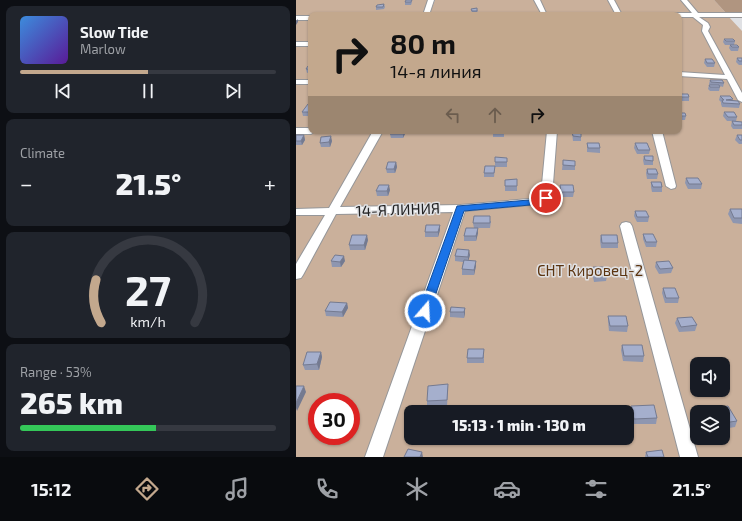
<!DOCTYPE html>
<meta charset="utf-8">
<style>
body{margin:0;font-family:"Exo 2",sans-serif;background:#20242c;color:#f1f3f6;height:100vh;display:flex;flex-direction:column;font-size:15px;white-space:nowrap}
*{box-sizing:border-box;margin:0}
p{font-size:13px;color:#9ea1a6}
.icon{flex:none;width:22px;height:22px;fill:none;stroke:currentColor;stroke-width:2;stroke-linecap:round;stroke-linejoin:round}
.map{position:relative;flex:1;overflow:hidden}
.panel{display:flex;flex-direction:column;gap:6px;padding:6px;background:#0d0f14;width:296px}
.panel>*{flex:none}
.hud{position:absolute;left:12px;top:12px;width:374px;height:122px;border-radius:8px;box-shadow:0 1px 3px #0004;background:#c3a88d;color:#111;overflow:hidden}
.buttons{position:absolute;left:394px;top:357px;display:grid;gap:8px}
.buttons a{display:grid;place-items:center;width:40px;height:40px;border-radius:8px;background:#171b24;box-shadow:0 1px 3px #0004;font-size:20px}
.speed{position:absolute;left:12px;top:393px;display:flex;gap:8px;font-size:20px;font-weight:700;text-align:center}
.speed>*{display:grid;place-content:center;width:52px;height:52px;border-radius:50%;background:#171b24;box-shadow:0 1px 3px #0004;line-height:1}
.speed .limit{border:6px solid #d22;background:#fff;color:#111}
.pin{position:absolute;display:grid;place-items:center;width:34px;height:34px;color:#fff;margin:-17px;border:2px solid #fff;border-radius:50%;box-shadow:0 1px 4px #0007}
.me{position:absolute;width:44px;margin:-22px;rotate:19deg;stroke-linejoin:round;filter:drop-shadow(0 0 3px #0008)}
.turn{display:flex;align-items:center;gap:14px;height:84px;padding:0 16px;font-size:18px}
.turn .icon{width:52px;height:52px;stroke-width:2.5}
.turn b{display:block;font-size:28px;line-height:34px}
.lanes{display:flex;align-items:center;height:38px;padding:0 16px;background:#0003;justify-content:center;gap:20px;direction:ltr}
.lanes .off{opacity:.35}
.big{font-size:30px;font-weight:800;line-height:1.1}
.panel .tile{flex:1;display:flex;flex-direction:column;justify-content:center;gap:6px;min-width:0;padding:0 14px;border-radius:8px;background:#20242c}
.panel .dial{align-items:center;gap:0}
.dial svg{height:104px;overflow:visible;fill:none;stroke:#363941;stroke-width:7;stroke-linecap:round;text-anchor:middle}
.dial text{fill:#f1f3f6;stroke:none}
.song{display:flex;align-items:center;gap:12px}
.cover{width:48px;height:48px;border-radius:6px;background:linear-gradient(135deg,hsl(210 70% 55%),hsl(270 70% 35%))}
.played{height:4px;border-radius:2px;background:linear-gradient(90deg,#c3a88d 50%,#363941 50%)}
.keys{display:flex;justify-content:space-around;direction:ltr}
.heat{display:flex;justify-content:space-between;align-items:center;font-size:22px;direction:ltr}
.charge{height:6px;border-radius:3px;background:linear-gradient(90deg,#34c759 53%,#363941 0)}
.trip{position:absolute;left:108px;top:405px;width:230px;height:40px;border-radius:8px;background:#171b24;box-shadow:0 1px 3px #0004;font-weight:800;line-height:40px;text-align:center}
.menu{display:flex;height:64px;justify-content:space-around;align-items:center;background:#090b0e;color:#9ea1a6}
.menu .icon{width:28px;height:28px}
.menu .current{color:#c3a88d}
.menu b{font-size:18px;color:#f1f3f6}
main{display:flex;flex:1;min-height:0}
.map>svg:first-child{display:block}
.green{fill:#cab09b;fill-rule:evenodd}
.forest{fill:#b09580}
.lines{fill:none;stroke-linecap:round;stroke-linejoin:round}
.minor-casing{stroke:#959699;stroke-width:2}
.minor{fill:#fff;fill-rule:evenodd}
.wall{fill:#8e96b0}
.shaded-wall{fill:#747a90}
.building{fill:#a5afcd;stroke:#747a90}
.route{fill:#1a73e8;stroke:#114b97}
.labels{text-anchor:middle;stroke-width:3;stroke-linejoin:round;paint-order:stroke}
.street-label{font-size:15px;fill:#212122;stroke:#e0e1e4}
.park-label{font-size:15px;fill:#5b3410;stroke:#e0e1e4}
</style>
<main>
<section class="panel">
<div class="tile">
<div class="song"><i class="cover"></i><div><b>Slow Tide</b><p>Marlow</p></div></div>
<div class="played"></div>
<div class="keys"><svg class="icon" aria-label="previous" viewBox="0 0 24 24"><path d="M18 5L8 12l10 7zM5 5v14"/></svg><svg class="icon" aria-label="pause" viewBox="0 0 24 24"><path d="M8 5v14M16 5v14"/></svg><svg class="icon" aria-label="next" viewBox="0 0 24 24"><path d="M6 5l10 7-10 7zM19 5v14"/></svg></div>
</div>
<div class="tile"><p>Climate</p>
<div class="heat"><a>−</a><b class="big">21.5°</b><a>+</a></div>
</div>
<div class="tile dial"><svg viewBox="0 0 100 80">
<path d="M14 69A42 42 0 1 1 86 69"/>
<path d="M14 69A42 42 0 0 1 10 36" stroke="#c3a88d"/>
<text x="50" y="56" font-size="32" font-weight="700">27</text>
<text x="50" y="72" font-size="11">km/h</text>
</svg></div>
<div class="tile"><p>Range · 53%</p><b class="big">265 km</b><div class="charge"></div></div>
</section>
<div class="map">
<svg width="446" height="457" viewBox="0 0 446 457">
<rect width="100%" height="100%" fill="#e0e1e4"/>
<path class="green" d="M0,0H134L127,15H15V131H383V15H431L446,31V457H0ZM401,364H427V390H401ZM21,402H55V436H21ZM115,412H331V438H115ZM401,412H427V438H401Z
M139,0H418L429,12L133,15Z"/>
<path class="forest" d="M418,0H446V13L429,12Z"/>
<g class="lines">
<defs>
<path id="minor" d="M132,0H138L133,15H127Z
M238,0H244L250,13H319L312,0H318L325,13H396L385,0H391L402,13H446V17H403L412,23L414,27L412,31L446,93V102L442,100L431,79L383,76V72L429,75L406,31L407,25L397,17H383V15H174L177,13H245Z
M0,16H15V20H0Z
M0,42H15V46H0Z
M0,80H15V84H0Z
M0,128H15V131H20L15,134H0Z
M77,131H87L44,207L164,205L233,199L245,195L251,131H261L256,197L254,199L234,205L169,211L87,457H69L157,212L40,214L7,275L5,278L0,279V264L29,215H0V209L33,208Z
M356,131H366L380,186L379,188L375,189L370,186Z
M330,222L334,223L336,226L402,457H384L324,226L326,223Z"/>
</defs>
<use href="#minor" class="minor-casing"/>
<use href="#minor" class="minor"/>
</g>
<path class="wall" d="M109,2H116L115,5H109Z
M88,4L89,7L88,9L80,10V7Z
M181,8L182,14H176L175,9Z
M428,39L439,41L438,45H429L427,42Z
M434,45L443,47L442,51H435L433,48Z
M441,58H446V65H443L440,62Z
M409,59L419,63L418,67H411L408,63Z
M15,66V72L11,73L10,69Z
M414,80L428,83L427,87L424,86V87L423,91H414L412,89L413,85H414L413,84Z
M384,94L393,97V101H384L383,98Z
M424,96L437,100L444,104L443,108L426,107L425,104V102L423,100Z
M15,104V116H7L6,112Z
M428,112L441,117L440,121H431L427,116Z
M383,113L390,116L389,120H383Z
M436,121L446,122V129H437L435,126Z
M95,131H108L109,134L107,138H95L94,134Z
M197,131H208V137H197Z
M276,132L285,137V141H277Z
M0,135H8L9,140L6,145H0Z
M441,135H446V144H443L439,140Z
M36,141L34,147H25L24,143Z
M291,143L304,148V153L291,152Z
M339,143L354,150L353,154H341L338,148Z
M348,156L357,161V165H348L347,160Z
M211,158V167H199L198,177H188V173L199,166V162Z
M267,160L279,166V170H266Z
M100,162L101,167L99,173H91L90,169Z
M351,169L362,174L361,179H351L350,173Z
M390,178L406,184L405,189H392L389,183Z
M221,179V191H209V180Z
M355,182L366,187V192H356L355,187Z
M264,185L278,192L277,197H265Z
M94,190L92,196H81L80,191Z
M434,209H446V224L437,223L432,214Z
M339,211L353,217L352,222H341L338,216Z
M195,221L194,228H181L182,233L180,241H168V236L178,228L177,223Z
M144,225V230L142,237H129V232Z
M347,234L361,242L360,247H350L347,239Z
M305,235L322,243V248H305L304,240Z
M72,240L69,250H54L53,245Z
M174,255L172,261H180V266L178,275H166V269L167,262L159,261V256Z
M35,261H49L45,267H36Z
M360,262L377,268L375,273L363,274L359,267Z
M297,267L311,276L310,281L298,282L296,272Z
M367,288L383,298L382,303H369L366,293Z
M51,303L52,308L47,317L30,316L29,311Z
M169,308V313L168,318L154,317V312Z
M312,316L332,326L331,332L313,331L312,321Z
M381,318L401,325L399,331L383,332L379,323Z
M326,345L348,356L347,362L327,361L325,350Z
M25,352L26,357L23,370H9L7,365Z
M188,355V363H171V358Z
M152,384V390L151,406L131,407V401Z
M335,406L361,418L360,424H337L334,412Z
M432,406L441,421L439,427L427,429V412H417L419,408Z
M350,452L368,457H349Z"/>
<path class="shaded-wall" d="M2,19V22L0,25V21Z
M108,131L109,134L107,138V134Z
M8,135L9,140L6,145L5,141Z
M35,136L36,141L34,147L33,142Z
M100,162L101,167L99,173L98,169Z
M93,185L94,190L92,196L91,191Z
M144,225V230L142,237V232Z
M182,228V233L180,241V236Z
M71,235L72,240L69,250L68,245Z
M173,250L174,255L172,262V257Z
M48,256L49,261L45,267L44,262Z
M180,261V266L178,275V270Z
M51,303L52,308L47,317L46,312Z
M169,308V313L168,318V312Z
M25,352L26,357L23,370L21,364Z
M8,386L10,392L1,411L0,408V403Z
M126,452L127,457H124Z"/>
<path class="building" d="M110,0H116L115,2H109Z
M88,4L87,7H80L81,5Z
M181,8V11H176L175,9Z
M428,39H437L439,41H430Z
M434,45H441L443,47H436Z
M441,58H446V61H443Z
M409,59H416L419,63H411Z
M12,66H15V69H10Z
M414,80H426L428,83L415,82Z
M413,85H423L424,87H414Z
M384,94H392L393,97H385Z
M424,96H434L437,99L430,100L442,101L444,104L427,103L426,100H428Z
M12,104H15V112H6Z
M428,112H438L441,117H432Z
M383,113H389L390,116H383Z
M436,121L446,122V125H438Z
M95,131H108L107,134H94Z
M197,131H208V132H196Z
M276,132H285V137L277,136Z
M0,135H8L5,141H0Z
M441,135H446V140H444Z
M35,136L33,142L24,143L25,137Z
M291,143H303L304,148H292Z
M339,143H351L354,150H342Z
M348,156H357V161L349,160Z
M199,157L211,158V162H199Z
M267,160L279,161V166L267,165Z
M92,162H100L98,169H90Z
M189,166H199L198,173H188Z
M351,169H360L362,174H352Z
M390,178H402L406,184H393Z
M221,179V186H209V180Z
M355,182H365L366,187H357Z
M83,185H93L91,191H80Z
M264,185H277L278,192H265Z
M434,209H446V218H438Z
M339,211H350L353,217H341Z
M178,216H194V223H177Z
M130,225H144L142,232H129Z
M170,228H182L180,236H168Z
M347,234H357L361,242H350Z
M56,235H71L68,245H53Z
M305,235H321L322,243H306Z
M161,249L173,250L172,257L159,256Z
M39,255L48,256L44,262L35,261Z
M168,260L180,261L178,270L166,269Z
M373,261L377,268L364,269L360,262Z
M297,267H308L311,276H299Z
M367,288H379L383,298H370Z
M34,302L51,303L46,312L29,311Z
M155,307L169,308L168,312H154Z
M312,316H330L332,326H314Z
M396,317L401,325L385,327L381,318Z
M326,345H346L348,356H328Z
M172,349H188L187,358H171Z
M11,352H25L21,364L7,365Z
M152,384L151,400L131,401L132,386Z
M0,386H8L0,403Z
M358,405L361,418L338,419L335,406Z
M432,406L441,421L427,423V412H421L419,408Z
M112,449L126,452L124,457H108Z
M366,450L368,457H352L350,452Z"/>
<path class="route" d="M250,195L254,198L253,199L234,205L168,211L134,311L133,313H125L123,311L161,206L233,200Z"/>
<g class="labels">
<g class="street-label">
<text transform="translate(102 210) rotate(-2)" y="5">14-Я ЛИНИЯ</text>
</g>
<g class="park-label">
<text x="294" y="276">СНТ Кировец-2</text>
</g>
</g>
</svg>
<div class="buttons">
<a><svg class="icon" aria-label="sound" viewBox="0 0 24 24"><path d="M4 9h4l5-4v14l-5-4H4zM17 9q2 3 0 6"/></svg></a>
<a><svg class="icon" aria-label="layers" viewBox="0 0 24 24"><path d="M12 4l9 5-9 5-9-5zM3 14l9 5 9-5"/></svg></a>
</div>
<div class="speed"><div class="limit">30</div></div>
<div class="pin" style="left:250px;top:198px;background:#d93025"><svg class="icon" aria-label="arrive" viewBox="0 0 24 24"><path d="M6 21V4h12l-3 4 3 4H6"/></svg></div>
<svg class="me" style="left:129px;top:311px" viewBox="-20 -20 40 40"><circle r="17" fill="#1a73e8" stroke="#fff" stroke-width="3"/><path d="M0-11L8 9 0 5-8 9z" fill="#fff"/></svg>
<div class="trip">15:13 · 1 min · 130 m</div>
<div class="hud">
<div class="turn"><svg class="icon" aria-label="right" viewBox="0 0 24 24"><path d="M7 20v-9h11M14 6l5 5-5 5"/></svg><div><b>80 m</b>14-я линия</div></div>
<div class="lanes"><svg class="icon off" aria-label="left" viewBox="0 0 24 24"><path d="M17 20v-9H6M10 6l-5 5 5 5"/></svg><svg class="icon off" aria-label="ahead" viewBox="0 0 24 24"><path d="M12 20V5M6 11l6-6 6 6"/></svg><svg class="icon" aria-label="right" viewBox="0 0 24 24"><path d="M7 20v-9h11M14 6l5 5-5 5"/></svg></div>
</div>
</div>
</main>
<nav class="menu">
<b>15:12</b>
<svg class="icon current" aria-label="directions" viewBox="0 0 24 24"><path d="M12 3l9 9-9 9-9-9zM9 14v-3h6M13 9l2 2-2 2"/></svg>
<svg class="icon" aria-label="music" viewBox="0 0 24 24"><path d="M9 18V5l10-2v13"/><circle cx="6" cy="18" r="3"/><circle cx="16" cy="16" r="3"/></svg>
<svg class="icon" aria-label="phone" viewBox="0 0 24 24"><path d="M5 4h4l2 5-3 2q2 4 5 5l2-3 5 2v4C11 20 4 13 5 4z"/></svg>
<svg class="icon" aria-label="climate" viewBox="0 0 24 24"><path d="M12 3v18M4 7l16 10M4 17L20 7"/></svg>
<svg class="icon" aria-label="car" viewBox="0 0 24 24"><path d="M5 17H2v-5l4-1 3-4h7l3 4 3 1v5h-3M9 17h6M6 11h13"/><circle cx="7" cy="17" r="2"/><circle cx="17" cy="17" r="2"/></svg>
<svg class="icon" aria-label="filters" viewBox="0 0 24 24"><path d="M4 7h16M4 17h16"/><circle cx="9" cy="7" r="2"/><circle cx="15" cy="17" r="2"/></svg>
<b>21.5°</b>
</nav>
